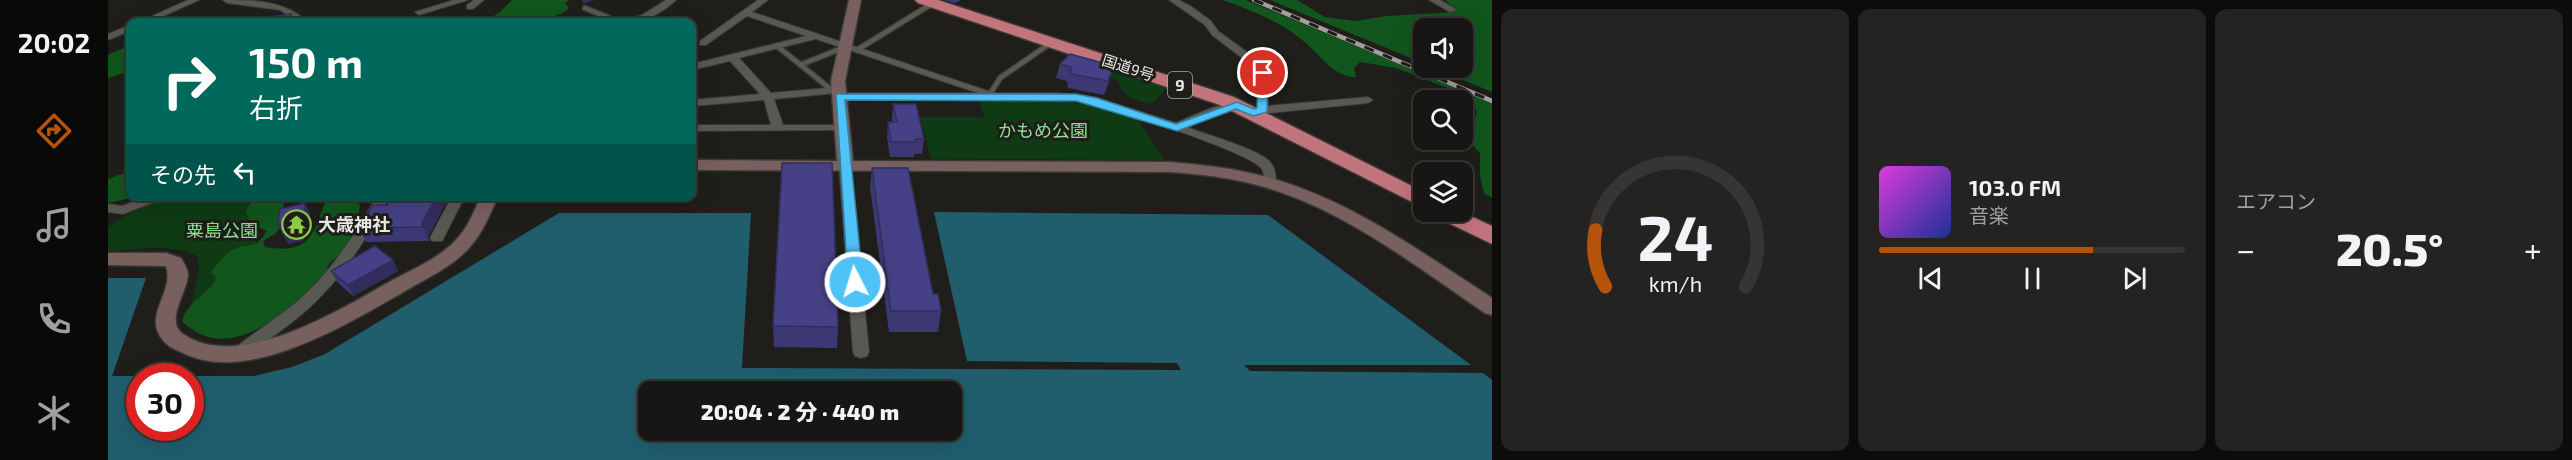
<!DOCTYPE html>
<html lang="ja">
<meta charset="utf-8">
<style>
body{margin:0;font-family:"Exo 2","Noto Sans JP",sans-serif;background:#242322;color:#f1f3f6;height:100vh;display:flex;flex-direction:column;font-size:22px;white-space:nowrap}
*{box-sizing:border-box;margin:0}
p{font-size:20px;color:#9e9fa0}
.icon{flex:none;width:33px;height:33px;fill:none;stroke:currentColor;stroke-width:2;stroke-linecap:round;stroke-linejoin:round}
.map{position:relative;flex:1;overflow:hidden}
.sheet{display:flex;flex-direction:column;gap:9px;padding:9px;background:#0d0c0b;width:1080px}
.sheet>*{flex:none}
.hud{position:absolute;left:18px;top:18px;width:570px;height:183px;border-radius:12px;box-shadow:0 6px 24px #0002,0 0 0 2px #363534;background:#00695c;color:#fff;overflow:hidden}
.tools{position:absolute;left:1305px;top:18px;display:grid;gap:12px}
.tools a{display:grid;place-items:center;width:60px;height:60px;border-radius:12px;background:#171614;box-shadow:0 6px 24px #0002,0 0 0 2px #363534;font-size:30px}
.speed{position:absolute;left:18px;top:363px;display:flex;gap:12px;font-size:30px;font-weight:700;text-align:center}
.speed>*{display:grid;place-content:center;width:78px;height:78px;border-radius:50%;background:#171614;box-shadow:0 6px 24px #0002,0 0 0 2px #363534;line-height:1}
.speed .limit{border:9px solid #d22;background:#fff;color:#111}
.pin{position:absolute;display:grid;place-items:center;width:51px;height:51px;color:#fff;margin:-26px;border:3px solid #fff;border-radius:50%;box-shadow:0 2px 6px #0007}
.me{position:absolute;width:66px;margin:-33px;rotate:355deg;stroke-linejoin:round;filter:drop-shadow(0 0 4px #0008)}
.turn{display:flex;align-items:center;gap:21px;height:126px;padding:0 24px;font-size:27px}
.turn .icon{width:78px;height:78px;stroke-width:2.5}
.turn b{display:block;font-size:42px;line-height:51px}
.then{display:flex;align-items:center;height:57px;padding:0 24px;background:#0003;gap:12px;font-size:22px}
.big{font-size:45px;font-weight:800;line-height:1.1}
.sheet .widget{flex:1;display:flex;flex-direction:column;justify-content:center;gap:9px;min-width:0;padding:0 21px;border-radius:12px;background:#242322}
.sheet .dial{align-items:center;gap:0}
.dial svg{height:156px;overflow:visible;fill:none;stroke:#363534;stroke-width:7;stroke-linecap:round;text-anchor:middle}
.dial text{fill:#f1f3f6;stroke:none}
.song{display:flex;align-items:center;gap:18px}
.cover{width:72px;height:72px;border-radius:9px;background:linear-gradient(135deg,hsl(300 70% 55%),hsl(230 70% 35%))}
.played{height:6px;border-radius:3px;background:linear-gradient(90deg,#b45309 70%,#363534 70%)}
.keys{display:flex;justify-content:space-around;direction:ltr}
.heat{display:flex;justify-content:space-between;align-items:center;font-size:33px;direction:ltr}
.sheet .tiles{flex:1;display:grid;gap:9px;grid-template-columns:repeat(3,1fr)}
.trip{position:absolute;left:530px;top:381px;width:324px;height:60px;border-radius:12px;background:#171614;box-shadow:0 6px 24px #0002,0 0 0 2px #363534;font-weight:800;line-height:60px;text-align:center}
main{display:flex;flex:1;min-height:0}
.dock{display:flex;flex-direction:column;width:108px;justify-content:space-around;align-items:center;background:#090908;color:#9e9fa0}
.dock .icon{width:42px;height:42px}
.dock .on{color:#b45309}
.dock b{font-size:27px;color:#f1f3f6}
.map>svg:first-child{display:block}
.green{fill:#0e3b14}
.forest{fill:#11561d}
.water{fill:#205e6d;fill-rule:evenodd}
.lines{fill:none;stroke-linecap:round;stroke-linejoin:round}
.lane-casing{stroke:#3a3936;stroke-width:7}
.street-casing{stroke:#3a3936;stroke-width:2}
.secondary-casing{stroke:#3a3936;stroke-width:3}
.highway-casing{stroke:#3a3936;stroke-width:3}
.lane{stroke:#595853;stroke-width:4.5}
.street{fill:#595853;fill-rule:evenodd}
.secondary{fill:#78605f;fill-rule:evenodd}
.highway{fill:#c2747c;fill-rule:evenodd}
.rail-casing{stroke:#a1a09e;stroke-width:4.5}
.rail{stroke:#1f1e1a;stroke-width:3;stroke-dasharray:10;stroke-linecap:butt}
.wall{fill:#3c3873}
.shaded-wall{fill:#312e5e}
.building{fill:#464186;stroke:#312e5e;stroke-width:1.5}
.route{fill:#4fc3f7;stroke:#337fa1;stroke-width:1.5}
.labels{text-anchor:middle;stroke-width:6;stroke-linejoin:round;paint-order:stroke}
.far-street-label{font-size:15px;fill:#e8e7e5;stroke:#1f1e1a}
.shield{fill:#1f1e1a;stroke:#acaba8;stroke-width:1.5}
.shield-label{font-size:16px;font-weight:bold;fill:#e8e7e5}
.park-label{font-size:18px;fill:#8be391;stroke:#1f1e1a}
.poi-label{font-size:18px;font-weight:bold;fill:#e8e7e5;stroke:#1f1e1a;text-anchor:start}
</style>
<main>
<nav class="dock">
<b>20:02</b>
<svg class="icon on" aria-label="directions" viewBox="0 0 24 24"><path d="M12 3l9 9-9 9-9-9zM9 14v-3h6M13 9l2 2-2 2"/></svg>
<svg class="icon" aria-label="music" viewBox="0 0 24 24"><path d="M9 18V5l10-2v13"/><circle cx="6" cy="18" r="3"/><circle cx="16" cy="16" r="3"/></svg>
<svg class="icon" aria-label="phone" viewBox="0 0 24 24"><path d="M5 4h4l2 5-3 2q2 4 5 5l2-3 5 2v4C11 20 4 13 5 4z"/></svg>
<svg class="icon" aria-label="climate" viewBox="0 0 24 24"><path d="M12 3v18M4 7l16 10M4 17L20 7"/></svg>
</nav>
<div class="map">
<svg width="1384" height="460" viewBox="0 0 1384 460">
<rect width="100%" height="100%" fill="#1f1e1a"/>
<path class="green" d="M996,67L1059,88L1043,104C1026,100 1015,97 1009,80L989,74Z
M871,101H955L992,107L1029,119L1057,160L823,159L812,117H876Z
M66,197H129L142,205L152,226L140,271L80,319L91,271L90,257C70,242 25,250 0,251V227L33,206Z"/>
<path class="forest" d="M404,0H461L457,3L461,8C448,23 395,23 375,22L391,13Z
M1115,0H1138L1384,103V198L1376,193L1372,176V153L1355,134L1366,121L1369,112L1362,99L1347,91L1288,68L1252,62L1246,68L1248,77C1229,78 1215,59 1202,47C1177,23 1147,12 1115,0Z
M1162,0H1189L1217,17L1247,21L1279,16L1347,12L1338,0H1384V92L1326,68H1354V28H1316L1315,63Z
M22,45V71L0,78V55Z
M22,171V196L28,197L0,203V179Z
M146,197H177L173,225L168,233L155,241L157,247C204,255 205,233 219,197H229L230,199L252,204C250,219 248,242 236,253C227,261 219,260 219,273C184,308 122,369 74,321C80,299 104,294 108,277L103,272C110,263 117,253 127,249C143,242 146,251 159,231L143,224L138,211Z"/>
<path class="water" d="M826,212L1160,215L1363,365H1136L1142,371L1375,373L1384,380V460H0V278H38L4,376H146L184,367L217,354L451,213H643L634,368L1073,370L1069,363L859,361ZM32,376H82V428H32ZM540,392H843V430H540Z"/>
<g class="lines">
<defs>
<path id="lane" d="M477,8L511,22
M669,46L725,91
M749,50L825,3
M692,65L737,47
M882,94L892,78L944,42"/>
<path id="street" d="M80,0H91L42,22H31Z
M115,0C145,0 177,0 200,22H190L172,10L119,3Z
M346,0H360L311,15L307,12Z
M366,0H376L365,9H359V5Z
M558,0H568C553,14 534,24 513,22L534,15Z
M650,0H660L644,12L886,93H948L985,97L1068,123C1084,116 1116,100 1133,103V107L1097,118L1079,127C1099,135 1144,147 1160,160C1167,166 1168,174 1168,182L1162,186L1158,185C1155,179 1157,173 1153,168C1140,152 1010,110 985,103C973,101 960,100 948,99H731L726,96L729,93L666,99L675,125H733L737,126V130L584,131V125H663L656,100L584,106V100L652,94L622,61L584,70V64L698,36L639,16L598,45H592V41ZM708,39L870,93H732L736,90L731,87L663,93L631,58Z
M1061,0H1071L1084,7L1103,21L1110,31L1154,63L1160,73V106L1260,97L1265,100L1260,103L1141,115V111L1150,108V73L1146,67L1104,35L1097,25Z
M1321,0H1332L1349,10L1342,12Z
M22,25V31L0,40V34Z
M737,162L743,166L761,352L759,356L753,358L747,356L745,352L731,166Z
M42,196H62L15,214L0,212V204L14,206Z
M269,196H282C262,231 242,267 214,295C192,319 164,336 139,356L133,358L127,356L125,352L127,348C148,331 171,317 191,300C224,271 247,234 269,196Z
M344,196H357L334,241H324L322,238Z"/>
<path id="secondary" d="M741,0H753L737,81L745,161L1062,162C1094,165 1126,168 1158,177C1241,199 1313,252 1384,298V315L1377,313C1306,265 1233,207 1149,185C1120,177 1091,174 1062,172L584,170V160L729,161L723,81Z
M373,196H390C381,217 372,239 355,254C338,270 317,279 297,291C241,323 138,387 73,352C66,349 59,346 54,339C35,314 67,292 58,266L0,265V253H58L73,258C76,263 79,268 80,274C80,291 56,321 75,334C131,373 233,309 283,281C305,269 330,259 348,240C360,228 366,211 373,196Z"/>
<path id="highway" d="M807,0H830L1126,97L1316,192V208L1112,105L810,3Z
M1324,212H1354L1384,226V244L1328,217Z"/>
</defs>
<use href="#lane" class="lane-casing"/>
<use href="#street" class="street-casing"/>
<use href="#secondary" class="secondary-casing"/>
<use href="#highway" class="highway-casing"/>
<use href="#lane" class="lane"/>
<use href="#street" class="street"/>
<use href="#secondary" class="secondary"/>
<use href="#highway" class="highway"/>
<defs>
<path id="rail" d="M1146,0L1384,101"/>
</defs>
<use href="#rail" class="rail-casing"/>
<use href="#rail" class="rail"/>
</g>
<path class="wall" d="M836,0H853L847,3Z
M952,64L1002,80L996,95L960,88L959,81L948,78Z
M785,104L816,139L814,154H806V157H782L779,137L780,122H785L784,119Z
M764,168L833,311L830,332H781L762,187Z
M284,196H341L320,237L321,241L258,242L251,228L279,205Z
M285,260L290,271L245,296L229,282L223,271Z
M665,326L730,327L729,348L666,347Z"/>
<path class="shaded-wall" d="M474,0H486L475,4Z
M183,14L187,22H180Z
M1006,66L1002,80L996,95L1000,81Z
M329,196H341L320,237L321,241L314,223Z
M197,203L202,214V230L196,231V240L180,244L170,225Z
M285,260L290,271L245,296L240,285Z"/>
<path class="building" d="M183,14L180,22H153L155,20L161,17Z
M962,54L1006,66L1000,81L963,74V67L952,64Z
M785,104H808L816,139H807L808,142H783L780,122H789Z
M674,163H724L730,327L665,326Z
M764,168H800L825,294H830L833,311H783Z
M284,196H329L314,223L315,227L251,228L265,205H279Z
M197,203L196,219L191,220L190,229L174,233L175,224L170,225L172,209Z
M267,246L285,260L240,285L223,271Z"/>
<path class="route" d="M1155,70L1160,73L1159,112L1145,116L1128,109L1069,131L968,101L737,100L755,282L747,287L740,282L728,94H968L989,98L1068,124L1129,102L1146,109L1149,108L1150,73Z"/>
<defs>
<symbol id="temple-ring" viewBox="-11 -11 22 22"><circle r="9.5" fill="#1f1e1a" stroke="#8dce44" stroke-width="1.5"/><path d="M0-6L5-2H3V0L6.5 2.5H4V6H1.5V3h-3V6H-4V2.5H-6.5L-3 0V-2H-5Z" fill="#8dce44"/></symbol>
</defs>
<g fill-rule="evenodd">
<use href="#temple-ring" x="172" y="208" width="33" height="33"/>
</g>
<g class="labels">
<g class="far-street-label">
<text transform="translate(1020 68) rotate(18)" y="5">国道9号</text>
</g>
<rect class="shield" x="1060" y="72" width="24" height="26" rx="4.5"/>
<g class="shield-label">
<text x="1072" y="91">9</text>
</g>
<g class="park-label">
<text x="935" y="137">かもめ公園</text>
<text x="114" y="237">粟島公園</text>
</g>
<g class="poi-label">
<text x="210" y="231">大歳神社</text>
</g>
</g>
</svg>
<div class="tools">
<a><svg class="icon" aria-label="sound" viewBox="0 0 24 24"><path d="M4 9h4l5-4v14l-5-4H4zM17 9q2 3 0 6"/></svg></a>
<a><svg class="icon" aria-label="search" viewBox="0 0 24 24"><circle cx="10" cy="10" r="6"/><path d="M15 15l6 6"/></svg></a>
<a><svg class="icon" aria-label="layers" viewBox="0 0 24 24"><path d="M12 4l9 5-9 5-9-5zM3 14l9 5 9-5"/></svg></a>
</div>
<div class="speed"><div class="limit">30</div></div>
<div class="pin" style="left:1155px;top:73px;background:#d93025"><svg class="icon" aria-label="arrive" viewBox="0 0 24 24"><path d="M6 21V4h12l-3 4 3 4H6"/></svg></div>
<svg class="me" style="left:747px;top:282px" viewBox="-20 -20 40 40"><circle r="17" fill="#4fc3f7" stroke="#fff" stroke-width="3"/><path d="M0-11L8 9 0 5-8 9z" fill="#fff"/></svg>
<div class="trip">20:04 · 2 分 · 440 m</div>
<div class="hud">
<div class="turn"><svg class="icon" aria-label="right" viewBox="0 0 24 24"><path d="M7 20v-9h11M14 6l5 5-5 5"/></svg><div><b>150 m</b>右折</div></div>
<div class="then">その先<svg class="icon" aria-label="left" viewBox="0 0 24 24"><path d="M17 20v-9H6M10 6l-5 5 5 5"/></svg></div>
</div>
</div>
<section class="sheet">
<div class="tiles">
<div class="widget dial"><svg viewBox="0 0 100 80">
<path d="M14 69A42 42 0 1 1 86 69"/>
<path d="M14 69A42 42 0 0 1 9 40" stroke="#b45309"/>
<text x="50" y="56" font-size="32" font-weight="700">24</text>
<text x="50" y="72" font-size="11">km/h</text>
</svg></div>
<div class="widget">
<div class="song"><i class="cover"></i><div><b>103.0 FM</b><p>音楽</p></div></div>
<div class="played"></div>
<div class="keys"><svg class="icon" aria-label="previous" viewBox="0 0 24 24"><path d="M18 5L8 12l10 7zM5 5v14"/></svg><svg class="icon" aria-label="pause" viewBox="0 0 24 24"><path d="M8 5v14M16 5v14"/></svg><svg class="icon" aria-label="next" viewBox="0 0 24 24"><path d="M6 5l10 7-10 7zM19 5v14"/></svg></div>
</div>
<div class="widget"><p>エアコン</p>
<div class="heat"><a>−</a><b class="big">20.5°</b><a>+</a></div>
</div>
</div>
</section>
</main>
